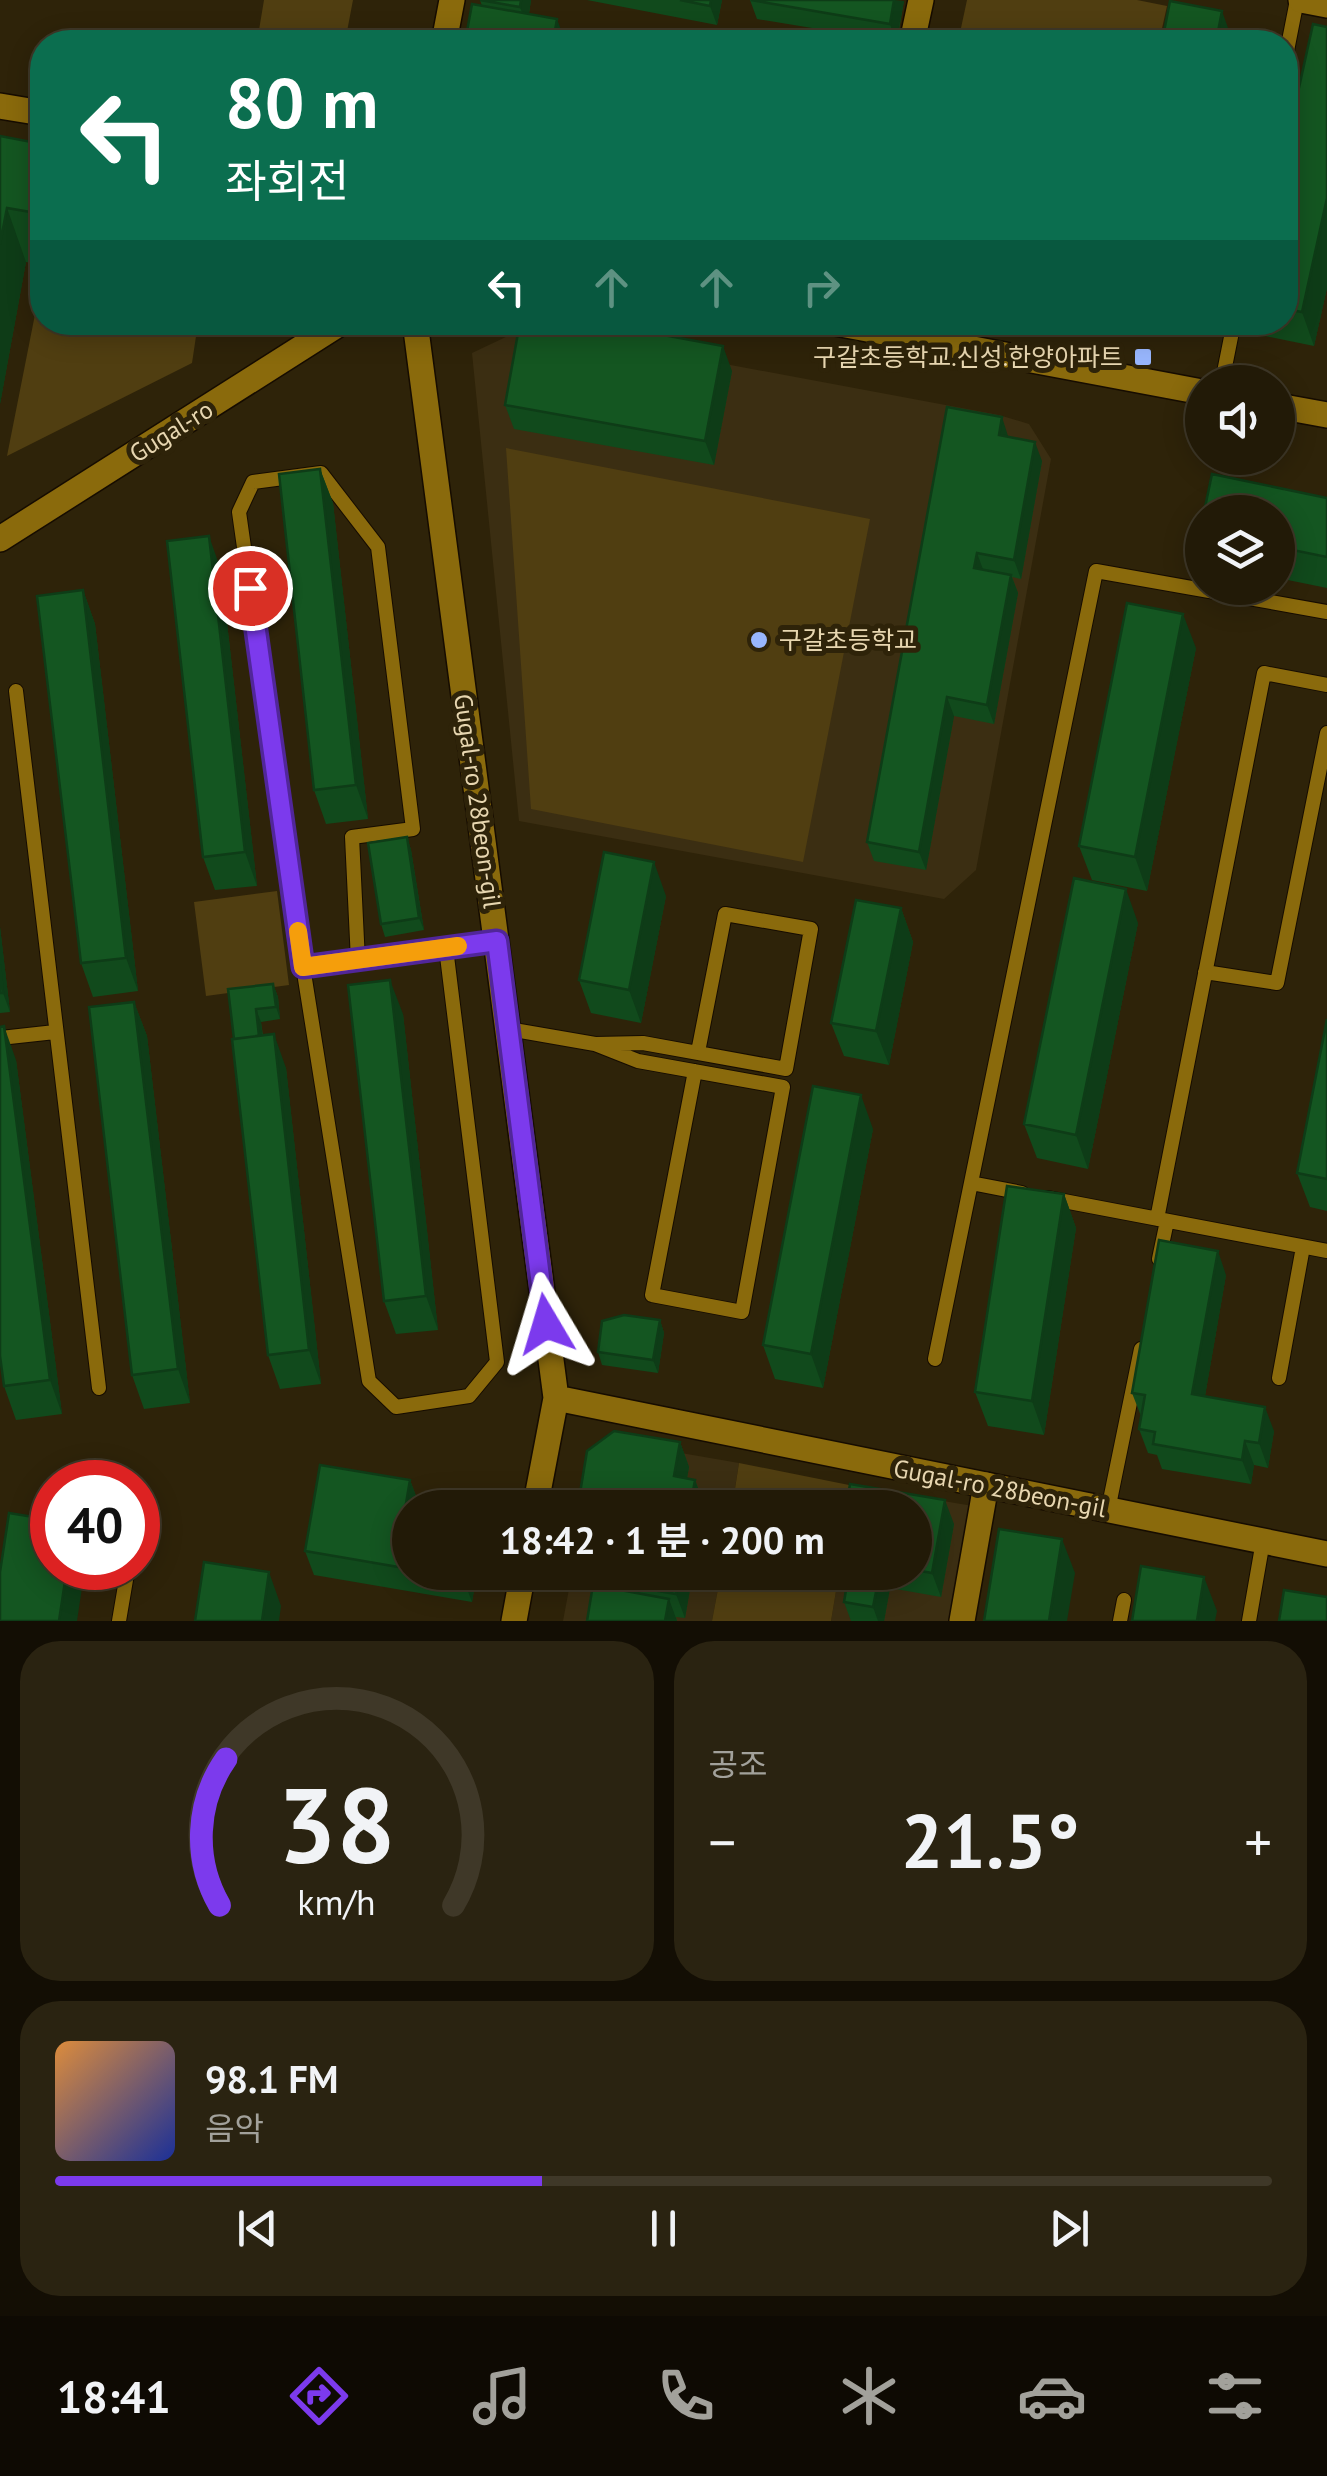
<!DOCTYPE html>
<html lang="ko">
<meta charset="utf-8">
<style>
body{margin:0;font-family:"PT Sans","Noto Sans KR",sans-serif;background:#2a2311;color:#f1f3f6;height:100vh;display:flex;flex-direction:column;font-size:38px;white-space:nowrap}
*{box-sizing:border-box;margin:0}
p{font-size:32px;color:#a2a19b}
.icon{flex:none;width:55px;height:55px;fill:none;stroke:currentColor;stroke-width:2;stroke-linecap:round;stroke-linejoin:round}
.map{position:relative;height:1621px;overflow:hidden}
.side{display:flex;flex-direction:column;gap:20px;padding:20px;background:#130e04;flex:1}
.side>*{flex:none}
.banner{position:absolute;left:30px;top:30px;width:1268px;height:305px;border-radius:40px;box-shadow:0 5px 25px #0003,0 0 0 2px #3f3828;background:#0b6e4f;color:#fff;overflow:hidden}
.controls{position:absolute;left:1185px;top:365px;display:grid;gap:20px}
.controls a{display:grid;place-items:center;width:110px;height:110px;border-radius:50%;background:#221a07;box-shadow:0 5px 25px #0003,0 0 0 2px #3f3828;font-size:50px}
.speed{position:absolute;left:30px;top:1460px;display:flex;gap:20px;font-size:50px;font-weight:700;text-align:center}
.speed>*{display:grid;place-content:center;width:130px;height:130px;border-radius:50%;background:#221a07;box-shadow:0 5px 25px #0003,0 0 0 2px #3f3828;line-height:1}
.speed .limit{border:15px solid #d22;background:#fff;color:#111}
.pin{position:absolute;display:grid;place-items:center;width:85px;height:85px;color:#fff;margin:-42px;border:5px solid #fff;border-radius:50%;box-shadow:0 2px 10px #0007}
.me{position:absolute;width:110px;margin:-55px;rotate:353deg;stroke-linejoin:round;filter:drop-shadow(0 0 8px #0008)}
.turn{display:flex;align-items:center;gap:35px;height:210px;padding:0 30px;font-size:45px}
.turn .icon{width:130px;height:130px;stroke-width:2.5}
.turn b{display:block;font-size:70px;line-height:85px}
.lanes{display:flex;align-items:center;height:95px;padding:0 30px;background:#0003;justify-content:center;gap:50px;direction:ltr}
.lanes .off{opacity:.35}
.big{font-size:75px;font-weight:600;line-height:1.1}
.side .tile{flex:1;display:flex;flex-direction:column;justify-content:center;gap:15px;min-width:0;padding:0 35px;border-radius:40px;background:#2a2311}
.side .dial{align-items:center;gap:0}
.dial svg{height:260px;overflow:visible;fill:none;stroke:#3f3828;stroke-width:7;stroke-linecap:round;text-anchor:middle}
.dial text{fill:#f1f3f6;stroke:none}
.song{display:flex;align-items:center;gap:30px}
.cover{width:120px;height:120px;border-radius:15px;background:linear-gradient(135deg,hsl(30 70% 55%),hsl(230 70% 35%))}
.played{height:10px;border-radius:5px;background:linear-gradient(90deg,#7c3aed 40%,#3f3828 40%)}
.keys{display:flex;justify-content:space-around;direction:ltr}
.heat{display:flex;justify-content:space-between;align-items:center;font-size:55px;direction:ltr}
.side .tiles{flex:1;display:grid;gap:20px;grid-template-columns:1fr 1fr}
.tile:last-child{grid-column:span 2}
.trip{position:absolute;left:392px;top:1490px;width:540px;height:100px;border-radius:50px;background:#221a07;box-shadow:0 5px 25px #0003,0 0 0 2px #3f3828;font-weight:600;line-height:100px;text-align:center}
.dock{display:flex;height:160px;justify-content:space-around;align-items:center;background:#0e0a03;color:#a2a19b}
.dock .icon{width:70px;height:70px}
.dock .on{color:#7c3aed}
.dock b{font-size:45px;color:#f1f3f6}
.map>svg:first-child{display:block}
.built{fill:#3b2e12}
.green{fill:#503e11}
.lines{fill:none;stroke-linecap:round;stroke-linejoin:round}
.service-casing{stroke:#160c00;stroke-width:16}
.minor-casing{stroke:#160c00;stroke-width:28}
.tertiary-casing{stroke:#160c00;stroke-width:28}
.service{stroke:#8a6a0c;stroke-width:14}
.minor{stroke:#8a6a0c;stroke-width:25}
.tertiary{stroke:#8a6a0c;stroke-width:25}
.wall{fill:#114a1c}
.shaded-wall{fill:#0e3c17}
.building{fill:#145621;stroke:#0e3c17;stroke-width:2.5}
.route-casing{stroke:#51269a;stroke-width:25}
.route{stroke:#7c3aed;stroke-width:18}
.slow{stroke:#f59e0b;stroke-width:18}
.poi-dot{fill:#98b6fd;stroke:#2e2309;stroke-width:4}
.labels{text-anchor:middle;stroke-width:10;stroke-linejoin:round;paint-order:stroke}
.poi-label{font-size:25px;fill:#e7d6b0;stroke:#2e2309;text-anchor:end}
.street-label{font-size:25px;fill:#e7d6b0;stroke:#2e2309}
</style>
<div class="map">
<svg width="1327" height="1621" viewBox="0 0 1327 1621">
<rect width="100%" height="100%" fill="#2e2309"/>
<path class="built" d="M527,327L999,415L1029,424L1051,459L976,870L944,899L519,821L472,353Z
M629,1444L739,1463L732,1507L583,1508Z
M854,1486L973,1506L953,1621H831L839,1573L915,1572V1508Z
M572,1573H721L712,1621H563Z"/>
<path class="green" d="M264,0H353L345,42H257Z
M967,0H1137L1167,6L1159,42H958Z
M42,279V322L198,323L192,363L7,456Z
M506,448L870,519L803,862L531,809Z
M277,891L289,985L206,996L194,902Z
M739,1463L854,1486L850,1507L732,1508Z
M721,1573H839L831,1621H712Z"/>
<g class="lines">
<defs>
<path id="service" d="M1285,61L1297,0
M1222,382L1234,322
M16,691L99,1388
M446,948L497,1362L469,1396L396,1407L369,1381L305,979L239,512L253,482L321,473L378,547L413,829L352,837L358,961L497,941
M303,967L358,961
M1205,972L1277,983L1327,733
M508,1029L595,1044
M0,1038L55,1032
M695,1071L652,1295L742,1312L783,1087L638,1061L595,1044L643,1043L786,1069L811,929L725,914L698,1052
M971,1183L1022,1193
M1048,1198L1327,1251
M1157,1219L1264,673L1327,685
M1159,1259L1167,1221
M935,1359L1096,571L1327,612
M1279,1378L1303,1247
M1108,1510L1141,1349
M119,1621L128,1568
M1120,1621L1124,1600
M1249,1621L1263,1541"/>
<path id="minor" d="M1301,0L1327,5
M444,42L452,0
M912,42L921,0
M0,106L42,113
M962,1621L986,1485"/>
<path id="tertiary" d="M415,322L556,1398L535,1508
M830,322L1202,392
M1278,406L1327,415
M0,539L342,322
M556,1398L1327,1554
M514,1621L523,1572"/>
</defs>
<use href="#service" class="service-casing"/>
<use href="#minor" class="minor-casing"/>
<use href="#tertiary" class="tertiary-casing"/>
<use href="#service" class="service"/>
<use href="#minor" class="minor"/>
<use href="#tertiary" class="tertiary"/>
</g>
<path class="wall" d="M480,0H531L529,14L564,38L563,42H465L482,6Z
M587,0H722L717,25Z
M750,0L904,1L897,42L757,19Z
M1327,27V288L1314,346L1265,336L1260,322H1285V151Z
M0,136L42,144V265L26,262L0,404Z
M732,371L714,465L514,429L505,405Z
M1008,436L1042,461L1021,579L1012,577L1018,593L994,724L954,716L926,870L874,861L867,842Z
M320,469L333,503L368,819L326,824L314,790Z
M1327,498V588L1278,578V512Z
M221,570L257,886L215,890L203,857Z
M83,590L95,624L138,991L93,997L81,963Z
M1196,648L1147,891L1092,880L1079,846Z
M407,837L411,850L424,930L385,937L381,924Z
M666,896L641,1023L591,1013L579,980Z
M901,908L913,942L889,1065L844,1056L831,1023Z
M1138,923L1088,1169L1037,1158L1024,1124Z
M0,927L10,1012L0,1013Z
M273,984L278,997L280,1019L261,1022L263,1035L286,1068L321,1384L280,1389L268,1355L234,1039Z
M134,1002L147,1036L190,1403L144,1409L132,1375Z
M403,1014L438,1330L396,1334L384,1301Z
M1327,1019V1211L1310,1207L1297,1173Z
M16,1060L62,1414L16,1420L4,1386Z
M873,1129L823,1388L775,1379L763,1345Z
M1064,1194L1076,1228L1044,1435L988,1426L975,1392Z
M1226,1275L1205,1396L1274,1431L1268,1468L1254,1465L1251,1484L1162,1469L1157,1455L1148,1453L1139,1429L1141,1416L1132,1393Z
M660,1320L664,1333L658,1373L602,1365L598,1352Z
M680,1442L689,1467L687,1478L695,1480L704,1504L703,1508H583L579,1499Z
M320,1465L410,1480L419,1504L418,1508H410V1572H477L472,1602L314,1575L305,1551Z
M915,1508L954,1524L941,1597L890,1588L884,1621H851L844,1602L846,1591L838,1572H915Z
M693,1572L685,1618L676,1617L677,1621L596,1586L594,1580Z"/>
<path class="shaded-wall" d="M521,0H531L527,26L520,7Z
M711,0H722L717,25L710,6Z
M894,0L904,1L896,42L890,24Z
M1222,11L1233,42H1216Z
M557,19L564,38L563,42H553Z
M1327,198V288L1314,346L1302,312Z
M7,208L26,262L0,404V244Z
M723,346L732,371L714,465L705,441Z
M1002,417L1008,436L1006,454L999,435Z
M1035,442L1042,461L1021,579L1014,560Z
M320,469L333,503L368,819L356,785Z
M209,536L221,570L257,886L245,852Z
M977,553L984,572L974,568Z
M1011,575L1018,593L994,724L987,705Z
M83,590L95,624L138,991L126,958Z
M1183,614L1196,648L1147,891L1135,857Z
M947,697L954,716L926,870L919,852Z
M407,837L411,850L424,930L419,918Z
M654,862L666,896L641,1023L629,990Z
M1126,889L1138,923L1088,1169L1076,1135Z
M901,908L913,942L889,1065L876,1031Z
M0,927L10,1012L3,993L0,965Z
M390,980L403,1014L438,1330L426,1296Z
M273,984L278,997L280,1019L276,1007Z
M134,1002L147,1036L190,1403L178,1369Z
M256,1009L261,1022L264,1050L260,1037Z
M4,1026L16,1060L62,1414L50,1380Z
M274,1034L286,1068L321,1384L309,1350Z
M861,1095L873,1129L823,1388L811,1354Z
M1064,1194L1076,1228L1044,1435L1032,1401Z
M1218,1251L1226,1275L1201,1419L1192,1394Z
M660,1320L664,1333L658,1373L653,1360Z
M1265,1407L1274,1431L1268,1468L1259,1443Z
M1245,1441L1254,1465L1251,1484L1242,1460Z
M680,1442L689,1467L683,1500L674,1476Z
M410,1480L419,1504L418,1508H410V1541L403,1521Z
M695,1480L704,1504L703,1508H690Z
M945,1500L954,1524L941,1597L932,1573Z
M1062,1539L1075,1573L1067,1621H1049Z
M67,1568H85L77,1621H59Z
M269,1572L281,1606L279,1621H262Z
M464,1572H477L472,1602L463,1578Z
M680,1572H693L685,1618L676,1594Z
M880,1572H884L890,1588L884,1621H878L873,1607Z
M1204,1577L1217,1611L1215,1621H1197Z
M669,1599L677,1621H665Z"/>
<path class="building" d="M480,0H521L520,7Z
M680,0H711L710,6Z
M751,0H894L890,24Z
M1170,1L1222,11L1216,42H1162Z
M472,4L557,19L553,42H465Z
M1313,24L1327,27V198L1302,312L1285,309V151Z
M732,31L790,42H730Z
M0,136L42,144V214L7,208L0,244Z
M520,322H593L723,346L705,441L505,405Z
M947,407L1002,417L999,435L1035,442L1014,560L977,553L974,568L1011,575L987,705L947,697L919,852L867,842Z
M320,469L356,785L314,790L279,474Z
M1212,474L1327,498V557L1278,547V512H1204Z
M209,536L245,852L203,857L167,541Z
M83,590L126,958L81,963L37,596Z
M1127,603L1183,614L1135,857L1079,846Z
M407,837L419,918L381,924L368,843Z
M604,852L654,862L629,990L579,980Z
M1074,878L1126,889L1076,1135L1024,1124Z
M856,900L901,908L876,1031L831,1023Z
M0,965L3,993H0Z
M390,980L426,1296L384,1301L348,985Z
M273,984L276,1007L256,1009L259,1036L234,1039L228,989Z
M134,1002L178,1369L132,1375L89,1007Z
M1327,1019V1179L1297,1173Z
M4,1026L50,1380L4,1386L0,1356V1027Z
M274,1034L309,1350L268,1355L232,1039Z
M813,1086L861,1095L811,1354L763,1345Z
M1007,1186L1064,1194L1032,1401L975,1392Z
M1159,1240L1218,1251L1192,1394L1265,1407L1259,1443L1245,1441L1242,1460L1153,1444L1155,1432L1139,1429L1145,1395L1132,1393Z
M624,1315L660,1320L653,1360L598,1352L602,1321Z
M614,1431L680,1442L674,1476L695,1480L690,1508H632L579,1499L587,1451Z
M320,1465L410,1480L403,1521L410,1522V1569L305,1551Z
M850,1484L945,1500L932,1573L915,1570V1508H846Z
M9,1513L52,1520V1568H67L59,1621H0V1572Z
M999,1529L1062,1539L1049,1621H984Z
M204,1562L269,1572L262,1621H195Z
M1141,1566L1204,1577L1197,1621H1132Z
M433,1572H464L463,1578Z
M595,1572H680L676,1594L594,1580Z
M849,1572H880L873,1607L844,1602Z
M593,1585L669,1599L665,1621H587Z
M1284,1590L1327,1597V1621H1279Z"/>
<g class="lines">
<defs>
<path id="route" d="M250,588L303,967L497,941L546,1324"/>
</defs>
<use href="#route" class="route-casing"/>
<use href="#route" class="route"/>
<path class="slow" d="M298,931L303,967L458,946"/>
</g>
<g class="poi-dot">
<rect x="1133" y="347" width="20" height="20" rx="5"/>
<circle cx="759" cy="640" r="10"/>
</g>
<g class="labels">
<g class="poi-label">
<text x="1123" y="366">구갈초등학교.신성.한양아파트</text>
<text x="779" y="649" text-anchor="start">구갈초등학교</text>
</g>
<g class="street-label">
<text transform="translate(171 431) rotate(-32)" y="9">Gugal-ro</text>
<text transform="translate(478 801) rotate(82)" y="9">Gugal-ro 28beon-gil</text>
<text transform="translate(1000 1488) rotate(11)" y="9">Gugal-ro 28beon-gil</text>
</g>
</g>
</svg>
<div class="controls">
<a><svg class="icon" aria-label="sound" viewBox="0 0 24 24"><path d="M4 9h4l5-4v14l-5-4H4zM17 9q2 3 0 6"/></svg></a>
<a><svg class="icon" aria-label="layers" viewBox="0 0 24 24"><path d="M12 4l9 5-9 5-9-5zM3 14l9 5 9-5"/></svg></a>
</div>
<div class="speed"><div class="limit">40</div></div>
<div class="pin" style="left:250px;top:588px;background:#d93025"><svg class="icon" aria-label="arrive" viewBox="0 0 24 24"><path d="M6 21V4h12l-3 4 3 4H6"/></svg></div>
<svg class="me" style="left:546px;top:1324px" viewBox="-20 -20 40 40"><path d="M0-17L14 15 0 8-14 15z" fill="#7c3aed" stroke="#fff" stroke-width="4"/></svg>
<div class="trip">18:42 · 1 분 · 200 m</div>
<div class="banner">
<div class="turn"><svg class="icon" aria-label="left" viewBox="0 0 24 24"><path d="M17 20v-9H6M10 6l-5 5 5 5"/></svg><div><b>80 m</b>좌회전</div></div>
<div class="lanes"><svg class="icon" aria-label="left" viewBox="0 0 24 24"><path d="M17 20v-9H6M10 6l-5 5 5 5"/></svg><svg class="icon off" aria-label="ahead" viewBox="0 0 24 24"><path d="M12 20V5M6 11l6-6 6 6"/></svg><svg class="icon off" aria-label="ahead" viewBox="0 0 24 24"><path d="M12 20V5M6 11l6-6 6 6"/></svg><svg class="icon off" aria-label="right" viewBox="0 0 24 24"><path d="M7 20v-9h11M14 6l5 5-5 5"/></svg></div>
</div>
</div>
<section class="side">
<div class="tiles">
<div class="tile dial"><svg viewBox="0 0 100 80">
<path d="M14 69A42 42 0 1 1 86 69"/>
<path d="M14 69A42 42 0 0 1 16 24" stroke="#7c3aed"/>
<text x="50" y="56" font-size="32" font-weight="700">38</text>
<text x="50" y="72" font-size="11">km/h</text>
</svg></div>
<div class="tile"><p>공조</p>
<div class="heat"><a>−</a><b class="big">21.5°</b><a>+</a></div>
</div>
<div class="tile">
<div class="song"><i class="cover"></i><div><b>98.1 FM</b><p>음악</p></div></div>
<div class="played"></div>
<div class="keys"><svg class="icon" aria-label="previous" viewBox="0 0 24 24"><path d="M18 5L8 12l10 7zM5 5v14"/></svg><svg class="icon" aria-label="pause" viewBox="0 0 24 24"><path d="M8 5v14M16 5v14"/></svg><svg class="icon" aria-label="next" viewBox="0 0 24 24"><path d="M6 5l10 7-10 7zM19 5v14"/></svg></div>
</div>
</div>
</section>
<nav class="dock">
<b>18:41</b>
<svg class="icon on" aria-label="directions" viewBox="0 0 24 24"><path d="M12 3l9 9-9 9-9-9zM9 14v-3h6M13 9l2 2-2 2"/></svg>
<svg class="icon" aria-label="music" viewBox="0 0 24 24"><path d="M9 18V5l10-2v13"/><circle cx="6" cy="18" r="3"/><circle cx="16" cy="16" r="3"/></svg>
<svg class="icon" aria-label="phone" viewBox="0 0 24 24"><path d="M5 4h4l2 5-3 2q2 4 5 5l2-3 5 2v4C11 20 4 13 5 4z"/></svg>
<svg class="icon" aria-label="climate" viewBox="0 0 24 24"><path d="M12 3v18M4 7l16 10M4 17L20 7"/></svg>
<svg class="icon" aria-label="car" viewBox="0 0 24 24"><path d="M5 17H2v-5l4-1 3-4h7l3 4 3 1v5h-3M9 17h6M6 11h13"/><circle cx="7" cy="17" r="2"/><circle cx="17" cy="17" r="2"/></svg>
<svg class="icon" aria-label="filters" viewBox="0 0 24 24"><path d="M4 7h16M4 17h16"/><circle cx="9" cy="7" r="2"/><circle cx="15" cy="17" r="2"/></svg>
</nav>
